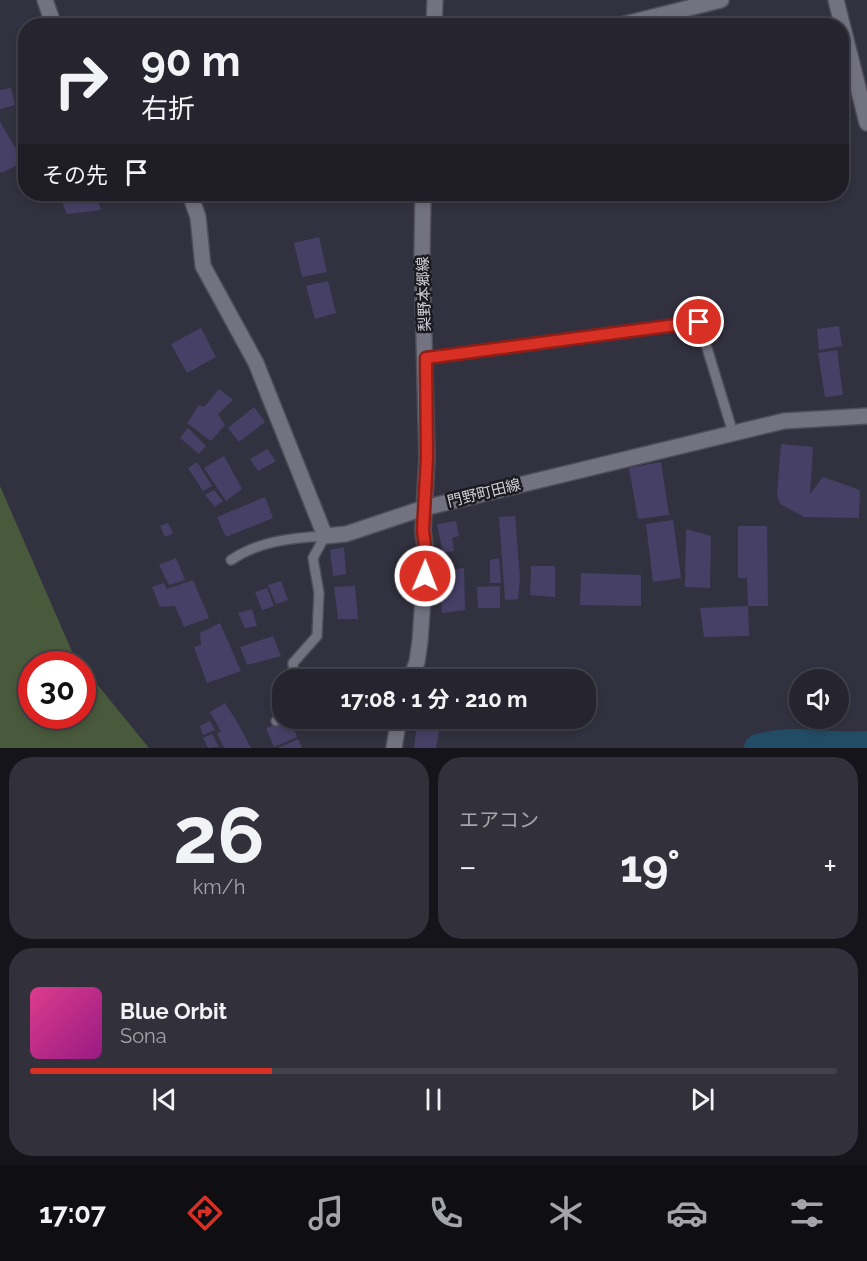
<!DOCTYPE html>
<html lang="ja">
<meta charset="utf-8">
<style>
body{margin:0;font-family:Raleway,"Noto Sans JP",sans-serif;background:#32313b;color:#f1f3f6;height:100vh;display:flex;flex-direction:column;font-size:22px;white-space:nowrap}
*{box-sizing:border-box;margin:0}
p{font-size:20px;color:#a4a5aa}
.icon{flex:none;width:33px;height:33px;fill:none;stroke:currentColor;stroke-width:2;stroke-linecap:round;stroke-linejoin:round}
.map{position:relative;height:748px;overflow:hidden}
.drawer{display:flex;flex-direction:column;gap:9px;padding:9px;background:#15141a;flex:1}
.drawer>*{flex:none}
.guide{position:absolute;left:18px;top:18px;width:831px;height:183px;border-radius:24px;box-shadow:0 3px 9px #0003,0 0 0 2px #42424b;background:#26252f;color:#f1f3f6;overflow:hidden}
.buttons{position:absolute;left:789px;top:669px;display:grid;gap:12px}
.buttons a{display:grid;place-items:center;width:60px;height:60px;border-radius:50%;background:#26252f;box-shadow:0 3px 9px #0003,0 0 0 2px #42424b;font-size:30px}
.speed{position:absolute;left:18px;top:651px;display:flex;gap:12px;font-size:30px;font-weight:700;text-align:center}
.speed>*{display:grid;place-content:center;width:78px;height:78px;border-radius:50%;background:#26252f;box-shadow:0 3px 9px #0003,0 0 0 2px #42424b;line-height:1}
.speed .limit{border:9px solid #d22;background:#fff;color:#111}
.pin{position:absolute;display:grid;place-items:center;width:51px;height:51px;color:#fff;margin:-26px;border:3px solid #fff;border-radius:50%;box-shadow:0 2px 6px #0007}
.me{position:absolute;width:66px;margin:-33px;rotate:1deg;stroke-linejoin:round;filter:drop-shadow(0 0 4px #0008)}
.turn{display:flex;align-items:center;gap:21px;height:126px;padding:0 24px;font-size:27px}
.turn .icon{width:78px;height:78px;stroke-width:2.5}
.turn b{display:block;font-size:42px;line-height:51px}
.then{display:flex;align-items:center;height:57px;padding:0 24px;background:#0003;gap:12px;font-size:22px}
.big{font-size:45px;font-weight:700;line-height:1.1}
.drawer .tile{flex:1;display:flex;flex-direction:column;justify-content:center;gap:9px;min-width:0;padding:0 21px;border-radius:24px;background:#32313b}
.drawer .dial{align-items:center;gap:0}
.dial b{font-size:78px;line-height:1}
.song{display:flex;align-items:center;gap:18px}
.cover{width:72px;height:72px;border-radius:9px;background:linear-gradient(135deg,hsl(330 70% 55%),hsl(310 70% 35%))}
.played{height:6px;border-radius:3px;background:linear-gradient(90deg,#d93025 30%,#42424b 30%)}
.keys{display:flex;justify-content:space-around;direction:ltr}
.heat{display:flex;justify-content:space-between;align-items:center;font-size:33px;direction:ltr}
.drawer .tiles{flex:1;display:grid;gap:9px;grid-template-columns:1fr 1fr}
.tile:last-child{grid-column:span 2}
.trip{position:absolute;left:272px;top:669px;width:324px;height:60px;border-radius:24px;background:#26252f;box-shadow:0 3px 9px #0003,0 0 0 2px #42424b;font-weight:700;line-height:60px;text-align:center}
.menu{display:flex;height:96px;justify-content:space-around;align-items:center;background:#0f0f13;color:#a4a5aa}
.menu .icon{width:42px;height:42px}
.menu .selected{color:#d93025}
.menu b{font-size:27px;color:#f1f3f6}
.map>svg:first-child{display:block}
.green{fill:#49593b}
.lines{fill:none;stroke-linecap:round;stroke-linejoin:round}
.river{stroke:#224c66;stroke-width:28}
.building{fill:#464066}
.lane-casing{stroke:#4e4d58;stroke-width:12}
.street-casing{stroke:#4e4d58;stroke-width:18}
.lane{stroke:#737281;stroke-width:9}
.street{stroke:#737281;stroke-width:15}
.route-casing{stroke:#8d1f18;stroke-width:15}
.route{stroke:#d93025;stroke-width:10}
.labels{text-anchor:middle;stroke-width:5;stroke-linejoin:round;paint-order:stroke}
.street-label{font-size:15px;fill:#d2d1da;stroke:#1a1a20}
</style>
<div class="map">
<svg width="867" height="748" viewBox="0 0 867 748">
<rect width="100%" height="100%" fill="#32313f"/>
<path class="green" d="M0,486L74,656L80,664H32V716H82L83,667L149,748H0Z"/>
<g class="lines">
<path class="river" d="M758,748C799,737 828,748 867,745"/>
</g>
<path class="building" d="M11,88L15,105L0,109V90Z
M0,122L24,162L1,173L0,171Z
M59,194H95L101,210L67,214Z
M319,237L327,272L302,277L294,243Z
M328,281L336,313L315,319L306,286Z
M839,326L842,346L819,350L817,329Z
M201,328L216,357L187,373L171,344Z
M837,350L843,395L825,397L818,353Z
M219,389L233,400L218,414L225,425L211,441L187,423L199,405L204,407Z
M254,407L265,422L239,442L228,428Z
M188,428L206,446L199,454L180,438Z
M781,444L813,447L810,494L823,477L860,490L859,518L804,517L780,504L777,494Z
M267,449L276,461L258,471L250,459Z
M224,456L242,489L226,501L204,468Z
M197,462L212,486L203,491L188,468Z
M661,462L669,515L638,519L629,468Z
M214,490L223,501L215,507L205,495Z
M265,497L273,518L226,537L217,517Z
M515,516L520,578L518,599L505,600L499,517Z
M673,520L681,578L653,582L646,524Z
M456,521L459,536L452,538L454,551L443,553L437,524Z
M168,523L173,533L165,537L160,526Z
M738,526H767L768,606H748L747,578H738Z
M686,529L711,536L710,588L685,587Z
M344,547L346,574L333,576L330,550Z
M176,558L185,580L169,585L159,565Z
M499,558L501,583H490V560Z
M531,566H555V597L530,595Z
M464,568L465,610L442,613L439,571Z
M581,573L641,575V606L580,605Z
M193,580L209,618L184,627L175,606L160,607L152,587L164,583L167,589Z
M281,581L288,600L276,604L268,585Z
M355,586L358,619H338L334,587Z
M500,586V608H478L477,587Z
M267,588L274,606L262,610L255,592Z
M748,606L749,636L704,637L700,608Z
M252,609L257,626L245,628L238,613Z
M220,623L241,671L207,683L194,647L201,645L200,633Z
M273,636L281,656L247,665L240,647Z
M225,703L236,720L251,748H224L217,734L221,731L210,712Z
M290,719L297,737L274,747L266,728Z
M210,721L215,730L203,735L200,726Z
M417,722L440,726L436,748H414Z
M212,734L219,747L208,748L203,738Z
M298,739L302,748H278Z"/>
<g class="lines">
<defs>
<path id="lane" d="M426,358L699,322L733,433
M231,560C259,541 291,538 325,536L313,558L319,593L317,636L293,663L294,680
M276,721L282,717"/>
<path id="street" d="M45,0L54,26
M836,0L867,123
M434,26L435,0
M617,26L721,0
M190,194L198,217L203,266L256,363L325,536L346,534L424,508L784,421L867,416
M410,680L417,662L420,641L426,555L423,530L427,458L422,255L423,194
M394,748L399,718"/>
</defs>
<use href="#lane" class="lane-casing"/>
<use href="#street" class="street-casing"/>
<use href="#lane" class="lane"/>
<use href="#street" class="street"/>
</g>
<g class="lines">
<defs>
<path id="route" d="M425,576L426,555L423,530L427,458L426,358L699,322"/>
</defs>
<use href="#route" class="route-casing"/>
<use href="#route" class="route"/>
</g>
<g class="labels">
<g class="street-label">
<text transform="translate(424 294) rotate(-92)" y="5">梨野本郷線</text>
<text transform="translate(484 493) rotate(-14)" y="5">門野町田線</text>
</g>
</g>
</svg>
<div class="buttons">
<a><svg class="icon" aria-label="sound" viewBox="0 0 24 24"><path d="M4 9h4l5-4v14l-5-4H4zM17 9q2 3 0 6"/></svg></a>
</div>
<div class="speed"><div class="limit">30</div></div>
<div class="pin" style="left:699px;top:322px;background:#d93025"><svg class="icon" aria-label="arrive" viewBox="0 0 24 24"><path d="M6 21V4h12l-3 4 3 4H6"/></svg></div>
<svg class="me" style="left:425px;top:576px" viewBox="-20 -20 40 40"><circle r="17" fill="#d93025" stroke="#fff" stroke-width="3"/><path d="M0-11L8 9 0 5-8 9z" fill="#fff"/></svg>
<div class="trip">17:08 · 1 分 · 210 m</div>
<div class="guide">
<div class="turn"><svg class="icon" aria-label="right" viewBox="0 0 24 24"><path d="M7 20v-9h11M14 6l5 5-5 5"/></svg><div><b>90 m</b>右折</div></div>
<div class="then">その先<svg class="icon" aria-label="arrive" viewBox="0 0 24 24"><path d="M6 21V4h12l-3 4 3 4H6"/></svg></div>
</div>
</div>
<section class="drawer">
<div class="tiles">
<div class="tile dial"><b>26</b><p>km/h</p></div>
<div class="tile"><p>エアコン</p>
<div class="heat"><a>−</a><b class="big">19°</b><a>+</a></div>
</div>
<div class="tile">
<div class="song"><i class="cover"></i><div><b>Blue Orbit</b><p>Sona</p></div></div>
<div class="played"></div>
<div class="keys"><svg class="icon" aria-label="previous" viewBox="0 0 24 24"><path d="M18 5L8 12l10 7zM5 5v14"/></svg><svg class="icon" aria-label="pause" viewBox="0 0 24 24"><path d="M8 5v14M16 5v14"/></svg><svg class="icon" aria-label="next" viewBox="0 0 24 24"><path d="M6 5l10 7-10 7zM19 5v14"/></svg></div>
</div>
</div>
</section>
<nav class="menu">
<b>17:07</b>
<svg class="icon selected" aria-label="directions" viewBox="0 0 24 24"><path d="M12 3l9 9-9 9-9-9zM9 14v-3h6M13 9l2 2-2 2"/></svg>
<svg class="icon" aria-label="music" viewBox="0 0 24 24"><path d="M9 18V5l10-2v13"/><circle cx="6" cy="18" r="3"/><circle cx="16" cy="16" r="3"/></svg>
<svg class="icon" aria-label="phone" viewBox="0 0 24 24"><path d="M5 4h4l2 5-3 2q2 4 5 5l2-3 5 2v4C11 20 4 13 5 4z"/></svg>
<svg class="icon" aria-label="climate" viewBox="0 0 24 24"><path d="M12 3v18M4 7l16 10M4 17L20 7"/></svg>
<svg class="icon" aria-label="car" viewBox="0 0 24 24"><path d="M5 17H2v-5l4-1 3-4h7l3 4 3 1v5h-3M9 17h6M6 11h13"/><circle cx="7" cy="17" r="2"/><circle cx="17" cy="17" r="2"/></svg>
<svg class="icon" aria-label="filters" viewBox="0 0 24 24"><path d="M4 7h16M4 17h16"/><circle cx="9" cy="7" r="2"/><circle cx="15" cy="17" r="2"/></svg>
</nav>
